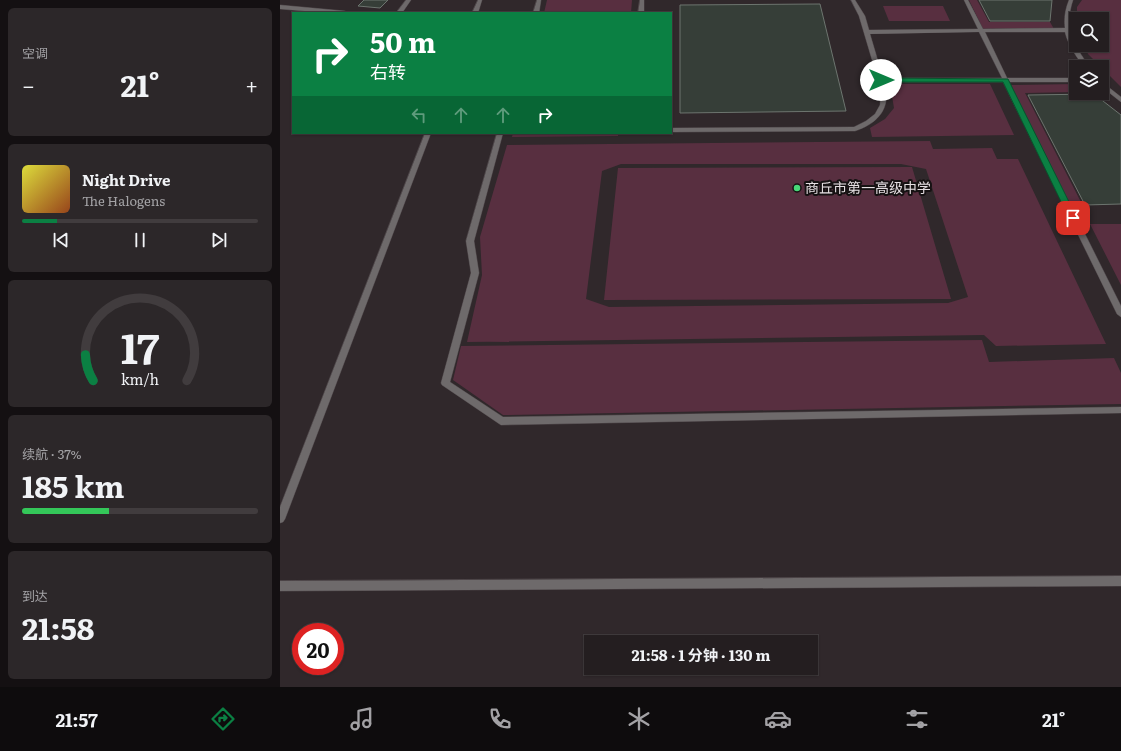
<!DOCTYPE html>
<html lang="zh">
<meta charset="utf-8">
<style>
body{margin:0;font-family:Literata,"Noto Sans SC",serif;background:#2c2729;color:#f1f3f6;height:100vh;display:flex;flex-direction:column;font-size:15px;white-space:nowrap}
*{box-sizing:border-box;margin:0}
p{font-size:13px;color:#a3a2a5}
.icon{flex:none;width:22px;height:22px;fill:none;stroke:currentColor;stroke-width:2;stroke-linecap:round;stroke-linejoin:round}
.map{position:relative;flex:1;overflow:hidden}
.drawer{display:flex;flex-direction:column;gap:8px;padding:8px;background:#141012;width:280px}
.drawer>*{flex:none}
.hud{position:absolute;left:12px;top:12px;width:380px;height:122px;border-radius:0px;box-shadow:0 1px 3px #0004,0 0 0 1px #413c3e;background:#0b8043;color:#fff;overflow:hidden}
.fabs{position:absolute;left:789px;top:12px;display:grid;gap:8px}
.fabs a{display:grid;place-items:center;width:40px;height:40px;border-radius:0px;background:#241e20;box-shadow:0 1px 3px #0004,0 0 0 1px #413c3e;font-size:20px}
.speed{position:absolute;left:12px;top:623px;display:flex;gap:8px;font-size:20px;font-weight:700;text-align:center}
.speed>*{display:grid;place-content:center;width:52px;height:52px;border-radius:50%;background:#241e20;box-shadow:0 1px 3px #0004,0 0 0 1px #413c3e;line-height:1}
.speed .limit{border:6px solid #d22;background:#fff;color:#111}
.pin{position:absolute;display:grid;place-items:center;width:34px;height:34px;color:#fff;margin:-17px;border-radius:8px;box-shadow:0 2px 6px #0006}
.me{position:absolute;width:44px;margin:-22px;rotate:90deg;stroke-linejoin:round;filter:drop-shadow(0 0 3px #0008)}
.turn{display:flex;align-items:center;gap:14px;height:84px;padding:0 12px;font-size:18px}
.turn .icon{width:52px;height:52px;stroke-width:2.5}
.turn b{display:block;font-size:28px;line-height:34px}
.lanes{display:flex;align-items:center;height:38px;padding:0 12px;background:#0003;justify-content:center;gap:20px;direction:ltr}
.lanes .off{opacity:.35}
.big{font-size:30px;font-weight:700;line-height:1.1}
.drawer .widget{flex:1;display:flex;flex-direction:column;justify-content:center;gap:6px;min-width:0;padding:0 14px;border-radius:6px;background:#2c2729}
.drawer .dial{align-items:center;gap:0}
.dial svg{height:104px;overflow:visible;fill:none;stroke:#413c3e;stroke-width:7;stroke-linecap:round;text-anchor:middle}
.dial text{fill:#f1f3f6;stroke:none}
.song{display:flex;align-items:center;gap:12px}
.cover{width:48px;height:48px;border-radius:6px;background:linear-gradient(135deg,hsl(60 70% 55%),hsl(20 70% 35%))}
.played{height:4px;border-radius:2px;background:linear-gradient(90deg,#0b8043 15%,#413c3e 15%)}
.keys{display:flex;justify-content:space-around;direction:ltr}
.heat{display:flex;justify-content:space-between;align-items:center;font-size:22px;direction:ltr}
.charge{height:6px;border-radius:3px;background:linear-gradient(90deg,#34c759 37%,#413c3e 0)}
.trip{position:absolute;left:304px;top:635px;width:234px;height:40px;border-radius:0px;background:#241e20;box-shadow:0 1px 3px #0004,0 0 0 1px #413c3e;font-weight:700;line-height:40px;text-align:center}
.tabs{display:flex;height:64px;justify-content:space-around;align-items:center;background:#0e0c0d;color:#a3a2a5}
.tabs .icon{width:28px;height:28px}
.tabs .active{color:#0b8043}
.tabs b{font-size:18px;color:#f1f3f6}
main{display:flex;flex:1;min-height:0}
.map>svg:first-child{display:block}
.green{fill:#582f40;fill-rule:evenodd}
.building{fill:#363e38;stroke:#6d756f}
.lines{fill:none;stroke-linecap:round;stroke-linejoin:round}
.service-casing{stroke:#4d4548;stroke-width:1}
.tertiary-casing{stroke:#4d4548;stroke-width:1}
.service{fill:#6e6a6b;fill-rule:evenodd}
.tertiary{fill:#6e6a6b;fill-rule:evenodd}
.route{fill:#0b8043;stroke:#07532c}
.poi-dot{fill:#48d778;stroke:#161213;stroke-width:1.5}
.labels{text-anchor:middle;stroke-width:4;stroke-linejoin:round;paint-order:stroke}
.poi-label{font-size:14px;fill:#e4dee1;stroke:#161213;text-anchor:start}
</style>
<main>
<section class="drawer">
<div class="widget"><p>空调</p>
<div class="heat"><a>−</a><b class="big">21°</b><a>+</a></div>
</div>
<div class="widget">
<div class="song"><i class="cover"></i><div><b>Night Drive</b><p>The Halogens</p></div></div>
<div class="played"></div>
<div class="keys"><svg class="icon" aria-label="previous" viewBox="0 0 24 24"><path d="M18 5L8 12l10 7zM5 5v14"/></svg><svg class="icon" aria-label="pause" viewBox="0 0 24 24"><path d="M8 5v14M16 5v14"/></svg><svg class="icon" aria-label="next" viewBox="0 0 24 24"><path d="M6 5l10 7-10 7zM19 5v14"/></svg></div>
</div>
<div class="widget dial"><svg viewBox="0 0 100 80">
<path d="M14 69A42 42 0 1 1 86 69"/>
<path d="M14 69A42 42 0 0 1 8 49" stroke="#0b8043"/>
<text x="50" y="56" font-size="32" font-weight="700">17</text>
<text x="50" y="72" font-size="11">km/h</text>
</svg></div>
<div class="widget"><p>续航 · 37%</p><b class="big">185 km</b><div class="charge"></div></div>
<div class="widget"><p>到达</p><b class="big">21:58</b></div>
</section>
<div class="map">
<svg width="841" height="687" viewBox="0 0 841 687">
<rect width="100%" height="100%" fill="#30282b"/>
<path class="green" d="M267,0H352L351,13H264Z
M689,0H697L709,22H770L774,29H703Z
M802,0H841V87L808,54L804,45H822V19H797V7Z
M603,6H663L670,21H609Z
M610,84H710L734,135L592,137L590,128L605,119L614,108Z
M796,84V92L745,93L804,208H792L731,85Z
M233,133H338V136L232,137Z
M650,141L653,149L712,148L717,159H738L826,344L716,346L704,335L187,342L202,275L200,237L227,145ZM341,164H621L646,169L688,297L668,303L329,307L306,299L322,171Z
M632,167L671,299L324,300L338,168Z
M810,224H841V285Z
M702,340L709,362L834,358L841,373V404L223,415L173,380L181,346Z"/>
<path class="building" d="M84,0H108L100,8L78,6Z
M699,0H772L770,21H710Z
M540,4L566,111L400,113V5Z
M814,94L841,115V204L805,205L748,95Z"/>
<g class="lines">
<defs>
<path id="service" d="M126,0H131L122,13H116Z
M257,0H261L259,13H253Z
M360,0H364V13H358Z
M571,0H575L585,16L589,30L698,29L684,0H688L703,29L785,28C784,18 785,10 789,0H793C784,27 793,45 810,67H804C796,56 788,45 785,32H705L727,78H796V82H729L841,306V317L837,314L723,82H604C612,107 599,123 575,131L391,132V128L574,127L586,121L595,114L600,105L601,90L579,16ZM699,32L722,78H603L590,34Z
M0,5L65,11L68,13H49L0,9Z
M822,82L841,97V102L822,87Z
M217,133H223L194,241L199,273L170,382L223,417L841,407V413L221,425L218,423L162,385L161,383L191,273L186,241Z"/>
<path id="tertiary" d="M198,0H202L198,13H192Z
M145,133H151L5,519L3,522L0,523V507Z
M841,576V586L0,591V581Z"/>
</defs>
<use href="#service" class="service-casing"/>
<use href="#tertiary" class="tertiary-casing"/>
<use href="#service" class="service"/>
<use href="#tertiary" class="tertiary"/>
</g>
<path class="route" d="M601,78L728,79L797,218L796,219L793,220L789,218L723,82H599V79Z"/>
<circle class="poi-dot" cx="517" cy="188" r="4"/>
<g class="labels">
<g class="poi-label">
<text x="525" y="193">商丘市第一高级中学</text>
</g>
</g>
</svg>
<div class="fabs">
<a><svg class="icon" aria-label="search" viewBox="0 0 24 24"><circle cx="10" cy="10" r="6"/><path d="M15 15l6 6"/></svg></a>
<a><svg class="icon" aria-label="layers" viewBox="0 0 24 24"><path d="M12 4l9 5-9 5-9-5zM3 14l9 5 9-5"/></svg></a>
</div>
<div class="speed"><div class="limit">20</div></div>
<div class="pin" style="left:793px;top:218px;background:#d93025"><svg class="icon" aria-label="arrive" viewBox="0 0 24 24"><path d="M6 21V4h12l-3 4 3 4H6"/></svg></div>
<svg class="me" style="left:601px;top:80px" viewBox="-20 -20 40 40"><circle r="19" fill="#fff"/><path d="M0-13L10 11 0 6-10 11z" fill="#0b8043"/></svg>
<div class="trip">21:58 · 1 分钟 · 130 m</div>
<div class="hud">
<div class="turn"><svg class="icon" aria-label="right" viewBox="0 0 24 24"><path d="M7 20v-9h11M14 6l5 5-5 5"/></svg><div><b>50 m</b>右转</div></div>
<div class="lanes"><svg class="icon off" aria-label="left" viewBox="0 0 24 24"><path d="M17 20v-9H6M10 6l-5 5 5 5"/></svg><svg class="icon off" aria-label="ahead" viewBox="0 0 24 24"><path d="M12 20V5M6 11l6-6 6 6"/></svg><svg class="icon off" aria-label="ahead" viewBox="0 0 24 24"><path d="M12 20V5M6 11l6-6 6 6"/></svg><svg class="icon" aria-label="right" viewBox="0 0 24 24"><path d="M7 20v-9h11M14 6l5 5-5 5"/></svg></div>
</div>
</div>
</main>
<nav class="tabs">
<b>21:57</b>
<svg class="icon active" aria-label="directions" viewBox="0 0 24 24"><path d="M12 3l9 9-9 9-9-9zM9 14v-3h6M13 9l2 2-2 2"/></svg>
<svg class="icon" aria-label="music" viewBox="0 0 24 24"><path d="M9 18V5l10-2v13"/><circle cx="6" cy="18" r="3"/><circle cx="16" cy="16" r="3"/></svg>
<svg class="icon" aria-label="phone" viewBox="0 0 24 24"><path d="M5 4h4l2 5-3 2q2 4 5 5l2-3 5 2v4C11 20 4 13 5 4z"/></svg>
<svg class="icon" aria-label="climate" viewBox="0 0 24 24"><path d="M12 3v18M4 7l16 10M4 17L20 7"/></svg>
<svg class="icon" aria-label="car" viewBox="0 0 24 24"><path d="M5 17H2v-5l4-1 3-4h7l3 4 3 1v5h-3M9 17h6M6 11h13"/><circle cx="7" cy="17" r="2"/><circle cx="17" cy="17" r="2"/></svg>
<svg class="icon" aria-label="filters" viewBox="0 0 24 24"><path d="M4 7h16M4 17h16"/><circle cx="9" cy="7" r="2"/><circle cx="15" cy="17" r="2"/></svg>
<b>21°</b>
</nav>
